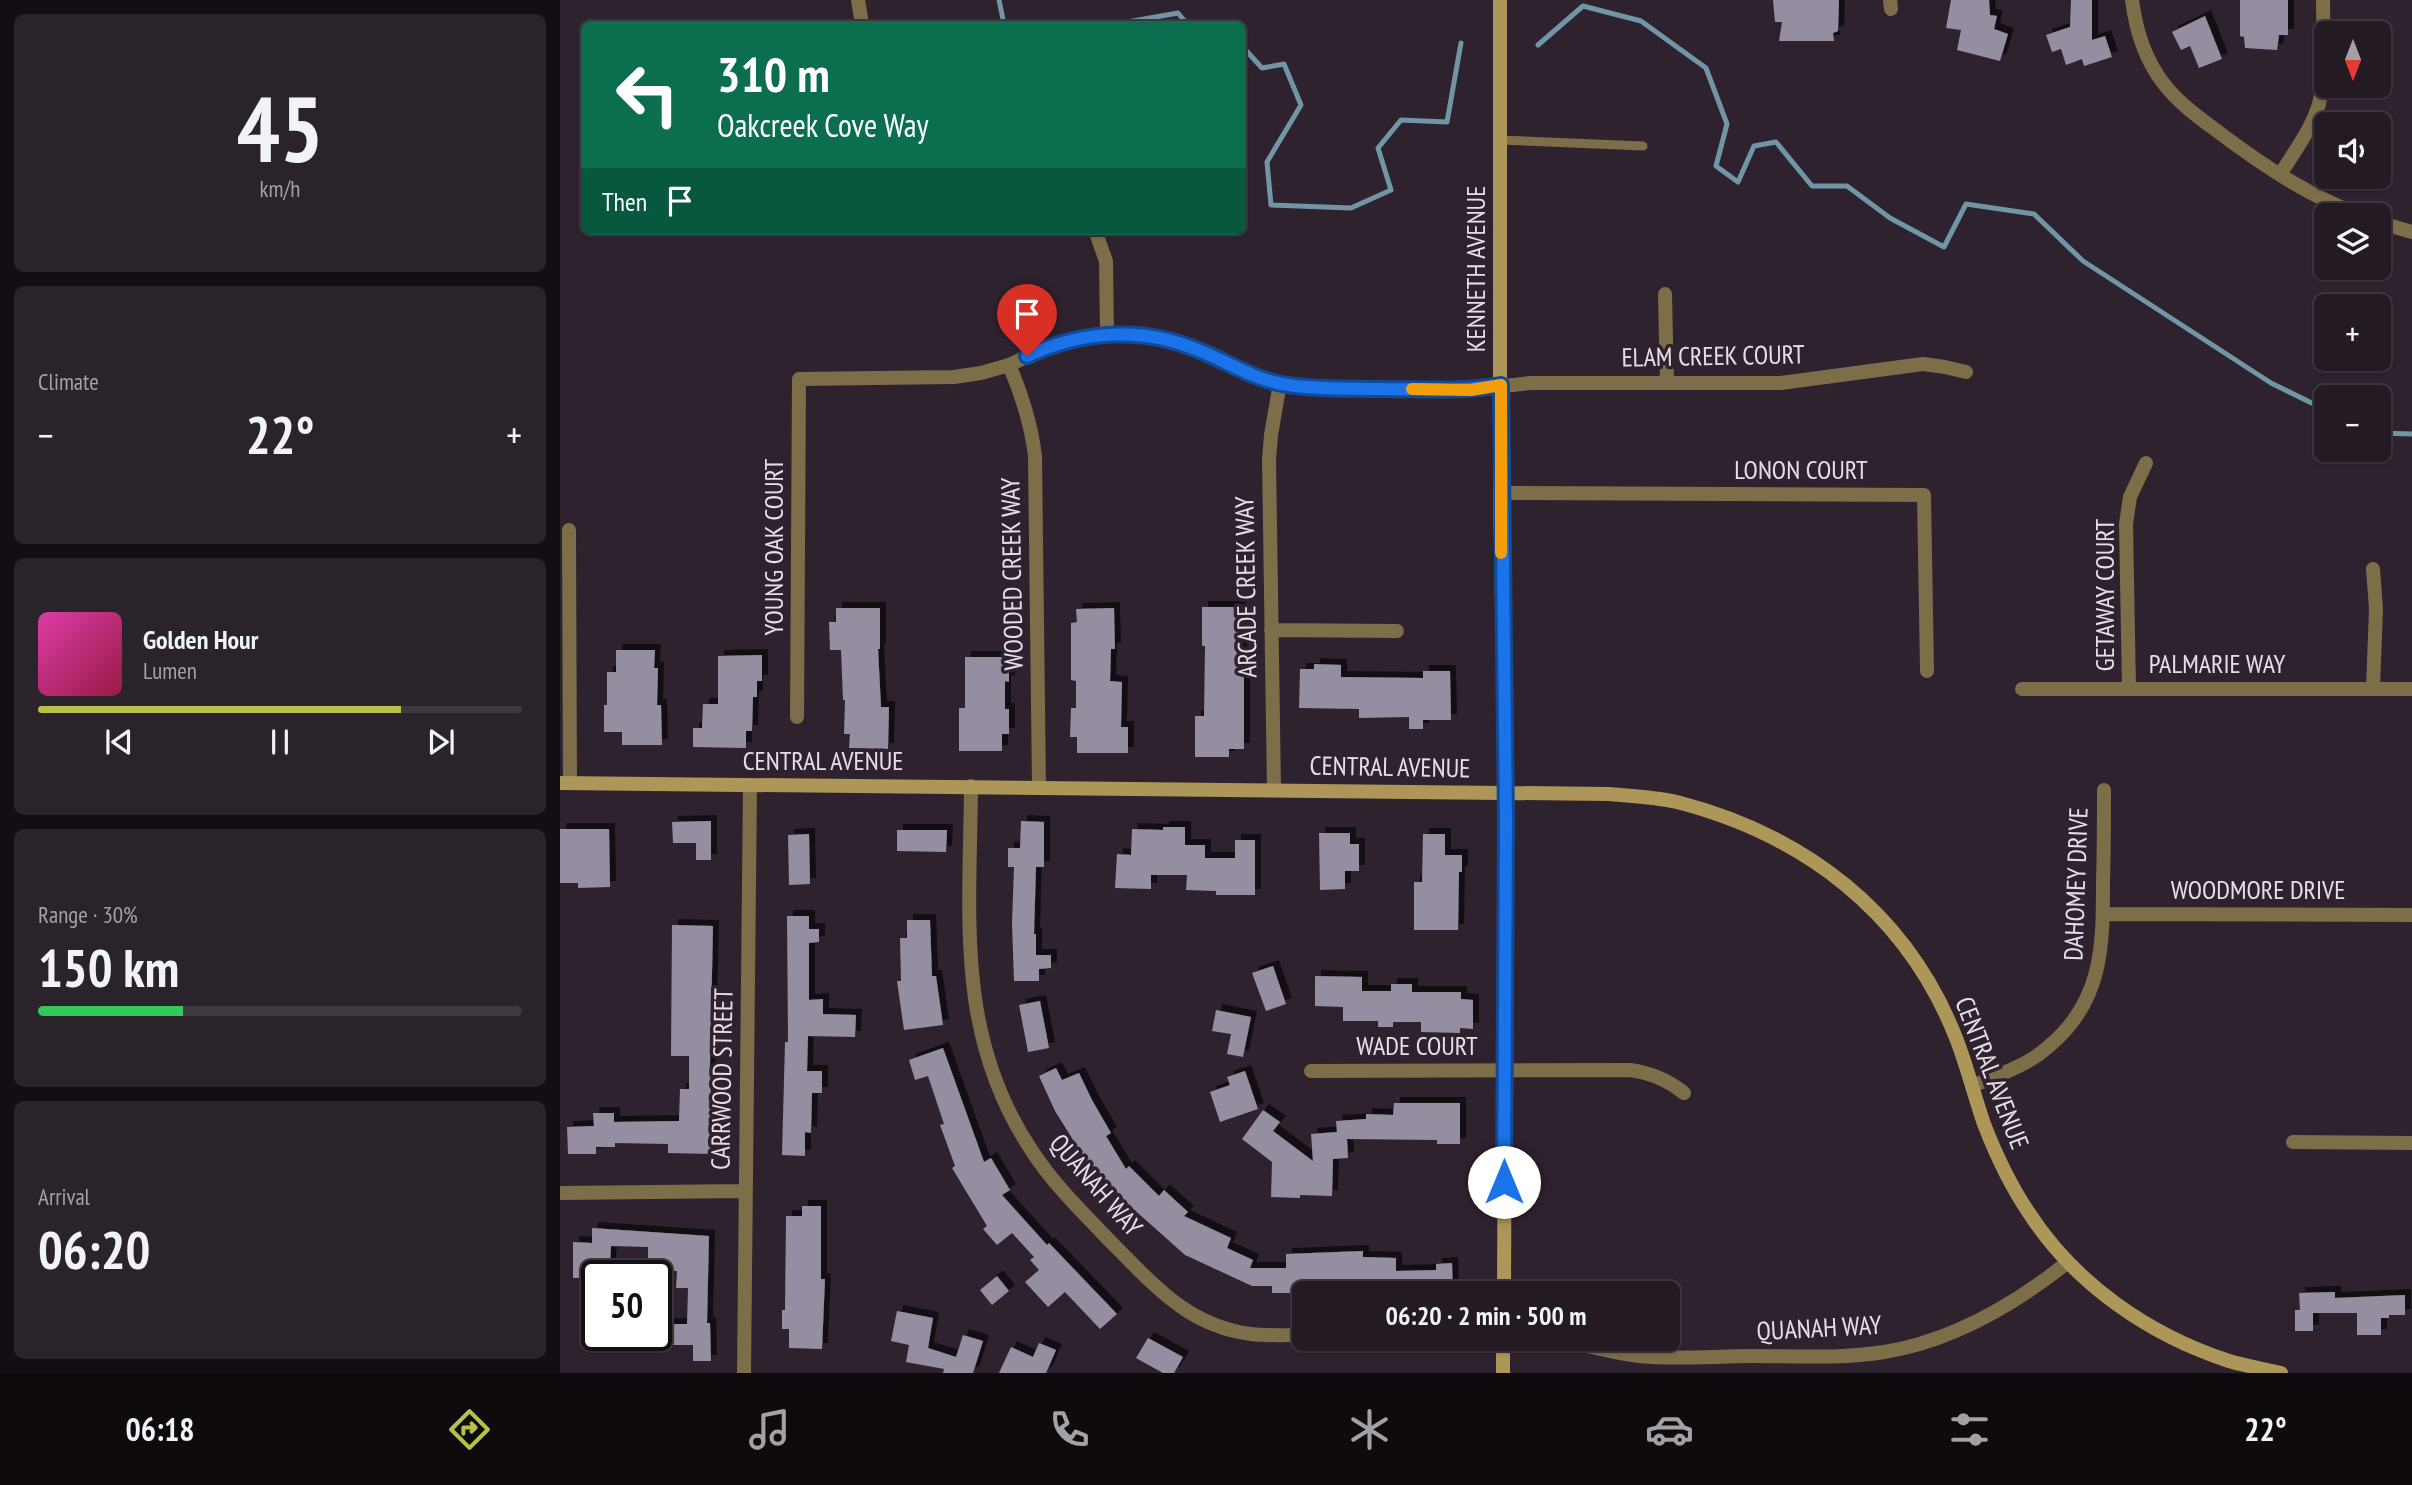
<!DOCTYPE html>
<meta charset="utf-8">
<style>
body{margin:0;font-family:"PT Sans Narrow",sans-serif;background:#2b232b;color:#f1f3f6;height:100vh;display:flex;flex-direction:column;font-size:26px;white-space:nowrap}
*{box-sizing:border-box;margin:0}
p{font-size:23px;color:#a3a1a6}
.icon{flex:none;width:38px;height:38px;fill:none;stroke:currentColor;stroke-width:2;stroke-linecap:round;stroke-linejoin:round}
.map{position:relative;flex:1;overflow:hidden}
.sheet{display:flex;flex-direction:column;gap:14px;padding:14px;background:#130e13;width:560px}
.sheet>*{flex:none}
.banner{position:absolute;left:21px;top:21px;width:665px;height:214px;border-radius:10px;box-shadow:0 2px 5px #0004,0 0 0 2px #403841;background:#0b6e4f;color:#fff;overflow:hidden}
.needle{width:46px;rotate:180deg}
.tools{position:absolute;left:1754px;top:21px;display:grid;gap:14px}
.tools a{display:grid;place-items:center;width:77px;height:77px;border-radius:10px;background:#231a23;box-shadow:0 2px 5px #0004,0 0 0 2px #403841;font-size:35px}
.speed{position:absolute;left:21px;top:1260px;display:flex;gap:14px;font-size:35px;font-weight:700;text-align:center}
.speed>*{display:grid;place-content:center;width:91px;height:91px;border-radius:50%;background:#231a23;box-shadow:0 2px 5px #0004,0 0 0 2px #403841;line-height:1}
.speed .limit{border:4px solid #111;border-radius:10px;background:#fff;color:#111}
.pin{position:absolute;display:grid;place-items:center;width:60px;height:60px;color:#fff;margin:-72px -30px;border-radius:50% 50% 50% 0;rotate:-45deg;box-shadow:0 0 7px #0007}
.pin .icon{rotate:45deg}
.me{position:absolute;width:77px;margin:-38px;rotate:0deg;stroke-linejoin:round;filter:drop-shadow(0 0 5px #0008)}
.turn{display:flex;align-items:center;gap:24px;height:147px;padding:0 21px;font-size:32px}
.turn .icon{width:91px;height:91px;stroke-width:2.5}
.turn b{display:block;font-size:49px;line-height:60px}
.then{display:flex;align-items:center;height:66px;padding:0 21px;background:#0003;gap:14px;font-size:26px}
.big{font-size:52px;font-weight:700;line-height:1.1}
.sheet .widget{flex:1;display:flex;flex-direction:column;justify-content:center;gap:10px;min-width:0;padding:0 24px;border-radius:10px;background:#2b232b}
.sheet .dial{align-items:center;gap:0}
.dial b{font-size:91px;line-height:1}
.song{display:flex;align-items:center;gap:21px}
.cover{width:84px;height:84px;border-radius:10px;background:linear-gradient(135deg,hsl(320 70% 55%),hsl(340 70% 35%))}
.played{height:7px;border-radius:4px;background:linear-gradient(90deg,#b7c147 75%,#403841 75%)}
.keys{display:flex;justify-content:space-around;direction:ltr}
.heat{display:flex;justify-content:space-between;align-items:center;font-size:38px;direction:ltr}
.charge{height:10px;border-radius:5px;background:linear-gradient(90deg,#34c759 30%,#403841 0)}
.trip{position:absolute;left:732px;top:1281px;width:388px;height:70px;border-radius:10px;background:#231a23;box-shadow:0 2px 5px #0004,0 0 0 2px #403841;font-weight:700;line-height:70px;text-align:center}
.tab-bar{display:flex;height:112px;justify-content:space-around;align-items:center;background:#0e0a0e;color:#a3a1a6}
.tab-bar .icon{width:49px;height:49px}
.tab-bar .on{color:#b7c147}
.tab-bar b{font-size:32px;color:#f1f3f6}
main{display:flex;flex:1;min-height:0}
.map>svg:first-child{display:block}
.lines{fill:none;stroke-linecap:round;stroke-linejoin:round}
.stream{stroke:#7095a4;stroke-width:5}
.building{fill:#958da0;filter:url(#shadow)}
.lane{stroke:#7b6e49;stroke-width:9}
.street{stroke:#7b6e49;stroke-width:14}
.secondary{stroke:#ac9658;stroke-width:14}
.route-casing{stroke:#114b97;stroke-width:18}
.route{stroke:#1a73e8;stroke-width:12}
.slow{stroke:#f59e0b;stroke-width:12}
.labels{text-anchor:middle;stroke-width:7;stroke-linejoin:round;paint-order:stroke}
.street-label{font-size:26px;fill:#e6dee6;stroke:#2f222f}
</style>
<main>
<section class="sheet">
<div class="widget dial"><b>45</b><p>km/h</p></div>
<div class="widget"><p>Climate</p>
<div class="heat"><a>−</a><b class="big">22°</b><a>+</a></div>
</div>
<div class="widget">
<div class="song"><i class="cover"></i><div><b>Golden Hour</b><p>Lumen</p></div></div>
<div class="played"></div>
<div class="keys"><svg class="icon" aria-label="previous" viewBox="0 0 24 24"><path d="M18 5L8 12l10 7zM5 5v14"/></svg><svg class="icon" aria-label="pause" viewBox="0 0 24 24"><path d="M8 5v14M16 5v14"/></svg><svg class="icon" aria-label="next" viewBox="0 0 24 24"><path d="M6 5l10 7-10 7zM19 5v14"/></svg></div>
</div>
<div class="widget"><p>Range · 30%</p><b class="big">150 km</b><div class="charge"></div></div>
<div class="widget"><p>Arrival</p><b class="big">06:20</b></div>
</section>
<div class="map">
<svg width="1852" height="1373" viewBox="0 0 1852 1373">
<defs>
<filter id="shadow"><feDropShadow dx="6" dy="-6" stdDeviation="0" flood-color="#0009"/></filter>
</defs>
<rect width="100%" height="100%" fill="#2f222f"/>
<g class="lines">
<path class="stream" d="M439,0L444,24
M556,24L618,13L627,24
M978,45L1023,6L1081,21L1146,68L1167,124L1156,166L1178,182L1194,146L1216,142L1252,186H1287L1330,218L1384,247L1406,204L1474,214L1523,261L1711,383L1766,410
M682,46L702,68L724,64L741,105L707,162L711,205L791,208L831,190L818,148L841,120L887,122L901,43
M1818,433L1852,434"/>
</g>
<path class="building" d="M1213,0H1279L1278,31L1273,33L1274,41H1219L1222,22H1215Z
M1391,0H1429L1430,15L1437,16L1434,29L1448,34L1440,61L1397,50L1401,30L1386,28Z
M1511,0H1532V40L1545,36L1552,57L1524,66L1522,59L1506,65L1501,49L1492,52L1486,35L1510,27Z
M1680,0H1728V35H1719L1717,50L1685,48L1684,37L1680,36Z
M1645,16L1662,59L1639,68L1630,46L1621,50L1612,32Z
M642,607H680L681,665H684V749H669V757H635V716H644L645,646H642Z
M276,608H320V649H318L321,707H329L328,749L289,748L290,734H284L285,700H283L281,650H270L269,622H276Z
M554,608L555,649H551L550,681L562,682L561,727H568V753H517V737H510L511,708H516V681L511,680V623L517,622L516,609Z
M56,650H95L94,668H98L97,705H101L102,745H62V732H44V705H47V672H56Z
M202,655V681H197V697H193L192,731H186V748L133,747V728H142L143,704H158V656Z
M405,657H449V682L445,681V709H449V734H442V751H399V708H405Z
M754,664L781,665V677L863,678V671H890L891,720H863V729H849V717L799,718V709L739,708L740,669H754Z
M151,821V860H136V843H113L112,822Z
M461,821L484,822V867H476L474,934H476V955H491V968L479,969V981H454L452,923L454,867H448V848H460Z
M603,827H625V845H645V858H675V840H695V895H656V891L626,890L627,875H591V889L555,888L557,854L571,855L572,829L603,830Z
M0,829H49L50,887L18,888V883H0Z
M337,830H387L386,852L337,851Z
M759,833H790V844H799V871H785V889L760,890Z
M249,834L250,884L229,885L228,835Z
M863,834H885V855H902V872H899L898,930H854V882H862Z
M227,916H249V929H259V942L249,943V1000L263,999V1014L296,1015L295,1037L248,1036L247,1071H262V1093H252L251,1133L245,1132V1156L222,1155L225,1042H228Z
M347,920H370L372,976H376L383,1025L344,1030L337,981H341L340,938H347Z
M112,925L153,926L150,1065L153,1154L108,1153V1144L55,1143V1147H36V1154H8L7,1127L34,1126L33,1113H54V1122L119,1121L120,1089H129V1056H111Z
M713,966L726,1004L706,1011L692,973Z
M755,976L802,977V991H831V984H852V992H901V999L913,1000V1029L900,1028V1033L861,1032V1022H833V1027H818V1021H783V1007L755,1006Z
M480,1001L489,1048L468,1052L459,1005Z
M656,1010L691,1017L683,1057L667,1054L671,1034L652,1031Z
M383,1048L424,1162L431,1158L450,1190L442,1195L487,1245L489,1243L557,1314L540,1329L505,1292L488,1307L465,1282L479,1270L470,1260L474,1257L452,1233L437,1245L423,1229L427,1226L392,1168L395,1166L380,1125L384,1124L368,1076L355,1080L349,1060Z
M496,1068L502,1080L519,1073L532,1100L551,1133L546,1136L566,1169L569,1166L599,1196L604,1190L628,1212L624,1216L671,1238L667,1248L693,1260L690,1268H726V1254L803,1251V1257L836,1258V1271L876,1270V1264L892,1263L893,1293H815V1286H773V1293H712V1286H692L625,1255L570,1206L530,1163L528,1164L495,1111L479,1076Z
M685,1071L698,1109L660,1122L650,1092L670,1085L667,1077Z
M834,1103H900V1144H877V1140L787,1139L788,1158L773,1159L772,1196L740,1195V1198L711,1197L712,1162L682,1139L703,1110L720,1122L713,1131L753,1161L751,1134L777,1132L776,1121L806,1119V1114L833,1115Z
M242,1206H261V1279H265L262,1349L229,1348V1329H222V1310H225L226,1216H242Z
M32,1228L149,1236L147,1323H150L151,1361H133V1345H96V1324H127L128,1288H116L117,1271L88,1270V1247L51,1246L50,1265H35L34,1278H13V1242L32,1243Z
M437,1276L449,1291L432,1305L420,1290Z
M1775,1292V1298L1845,1295V1315H1829V1318H1821V1335H1797V1313H1753V1331H1735V1310H1740L1739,1293Z
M337,1311L373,1318L368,1348L396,1357L403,1335L423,1341L413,1373H383L384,1369L346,1362L349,1345L331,1341Z
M588,1338L623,1357L614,1373H603L576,1358Z
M479,1343L496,1350L486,1373H439L451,1347L473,1357Z"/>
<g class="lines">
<path class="lane" d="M940,140L1083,146"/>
<path class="street" d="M298,0L302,24
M1330,0L1331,9
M1572,0C1576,31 1585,60 1604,84C1621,106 1644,121 1665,137C1707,168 1751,197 1800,215
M1720,175C1733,153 1752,129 1759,104C1767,71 1763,34 1763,0
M1818,222L1852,232
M536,233L546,261L547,334
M1105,294L1107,383
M449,365C462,395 471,423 475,456L479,788
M940,493L1364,495L1367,671
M9,530L10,783
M1813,569L1816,609L1813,688
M711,630L837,631
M1462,689H1852
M1569,689L1566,524L1570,497L1586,463
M237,717L239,379L394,377L421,373L449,365L485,348L515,339L547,334L583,335L610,340L639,350L691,375L720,383L750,387L911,390L970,383H1221L1363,364L1385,367L1406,372
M411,786C410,918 395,1036 472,1151C494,1185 524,1214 552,1243C594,1285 628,1326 691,1334C708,1336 726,1335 744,1335
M714,790L709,460L711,435L720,383
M1543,914L1852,915
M751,1071L1070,1070C1092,1073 1108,1080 1124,1093
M1412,1086C1438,1075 1467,1066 1488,1047C1543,1002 1543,946 1543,881C1544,851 1544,820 1544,790
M1733,1142L1852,1143
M0,1193L186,1191
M992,1339C1022,1343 1050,1353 1080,1356C1116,1360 1155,1356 1192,1356C1236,1356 1280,1359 1324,1352C1393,1341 1454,1305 1508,1262
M184,1373L190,785"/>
<path class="secondary" d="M940,0V493L946,821L944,1293
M0,783L1049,794C1071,796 1095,797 1117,802C1245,835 1347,913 1396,1038C1407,1066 1414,1095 1424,1124C1436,1155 1450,1185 1469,1213C1515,1284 1589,1335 1669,1361C1686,1366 1704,1369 1721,1373
M943,1373V1339"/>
</g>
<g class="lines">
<defs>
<path id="route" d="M467,356C522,331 582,326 638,350C666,361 691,378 722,384C755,390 790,388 823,389C863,389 902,392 941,385L946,821L944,1182"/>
</defs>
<use href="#route" class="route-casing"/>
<use href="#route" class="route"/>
<path class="slow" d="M852,389L911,390L941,385V553"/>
</g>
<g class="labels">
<g class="street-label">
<text transform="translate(916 269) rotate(-90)" y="9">KENNETH AVENUE</text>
<text transform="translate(1153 356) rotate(-1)" y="9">ELAM CREEK COURT</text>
<text x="1241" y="479">LONON COURT</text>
<text transform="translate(214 547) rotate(-90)" y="9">YOUNG OAK COURT</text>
<text transform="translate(452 574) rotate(-91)" y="9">WOODED CREEK WAY</text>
<text transform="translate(686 587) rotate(-91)" y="9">ARCADE CREEK WAY</text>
<text transform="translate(1545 595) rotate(-90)" y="9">GETAWAY COURT</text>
<text x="1657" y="673">PALMARIE WAY</text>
<text x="263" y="770">CENTRAL AVENUE</text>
<text transform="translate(830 767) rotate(1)" y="9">CENTRAL AVENUE</text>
<text transform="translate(1516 884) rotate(-88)" y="9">DAHOMEY DRIVE</text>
<text x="1698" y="899">WOODMORE DRIVE</text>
<text x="857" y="1055">WADE COURT</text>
<text transform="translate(1432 1073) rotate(69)" y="9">CENTRAL AVENUE</text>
<text transform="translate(162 1079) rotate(-89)" y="9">CARRWOOD STREET</text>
<text transform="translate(536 1185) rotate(49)" y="9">QUANAH WAY</text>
<text transform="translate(1259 1328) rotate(-3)" y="9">QUANAH WAY</text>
</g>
</g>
</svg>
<div class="tools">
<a><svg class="needle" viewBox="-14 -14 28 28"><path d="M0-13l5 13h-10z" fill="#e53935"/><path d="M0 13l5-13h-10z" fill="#a3a1a6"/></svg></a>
<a><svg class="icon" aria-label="sound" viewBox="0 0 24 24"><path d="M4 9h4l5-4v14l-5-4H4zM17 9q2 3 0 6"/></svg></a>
<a><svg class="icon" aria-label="layers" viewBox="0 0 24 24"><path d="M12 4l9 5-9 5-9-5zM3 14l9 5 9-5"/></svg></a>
<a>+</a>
<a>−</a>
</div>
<div class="speed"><div class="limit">50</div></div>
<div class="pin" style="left:467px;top:356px;background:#d93025"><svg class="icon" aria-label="arrive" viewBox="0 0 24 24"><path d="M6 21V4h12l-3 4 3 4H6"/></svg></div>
<svg class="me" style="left:944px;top:1182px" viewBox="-20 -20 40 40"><circle r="19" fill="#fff"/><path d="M0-13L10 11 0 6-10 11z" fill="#1a73e8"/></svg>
<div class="trip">06:20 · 2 min · 500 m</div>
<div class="banner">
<div class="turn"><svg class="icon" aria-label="left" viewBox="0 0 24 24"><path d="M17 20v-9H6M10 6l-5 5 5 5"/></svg><div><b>310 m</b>Oakcreek Cove Way</div></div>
<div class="then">Then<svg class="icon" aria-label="arrive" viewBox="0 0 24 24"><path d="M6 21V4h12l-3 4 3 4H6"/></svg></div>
</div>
</div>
</main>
<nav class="tab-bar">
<b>06:18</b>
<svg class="icon on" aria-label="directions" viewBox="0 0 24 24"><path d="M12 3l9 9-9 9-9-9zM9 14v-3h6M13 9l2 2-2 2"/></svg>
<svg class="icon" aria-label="music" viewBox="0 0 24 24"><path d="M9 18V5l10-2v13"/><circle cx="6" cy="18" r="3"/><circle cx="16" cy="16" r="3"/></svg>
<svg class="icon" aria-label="phone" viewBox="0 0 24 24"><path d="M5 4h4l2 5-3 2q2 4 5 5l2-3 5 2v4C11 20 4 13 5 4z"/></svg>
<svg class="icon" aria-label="climate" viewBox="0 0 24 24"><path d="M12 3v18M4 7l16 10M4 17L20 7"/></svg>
<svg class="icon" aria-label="car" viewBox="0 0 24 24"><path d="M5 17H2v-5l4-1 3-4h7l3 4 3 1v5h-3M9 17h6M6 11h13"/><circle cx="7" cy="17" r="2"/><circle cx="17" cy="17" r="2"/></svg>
<svg class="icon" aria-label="filters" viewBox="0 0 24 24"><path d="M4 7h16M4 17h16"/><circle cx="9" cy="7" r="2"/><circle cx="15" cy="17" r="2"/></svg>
<b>22°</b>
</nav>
